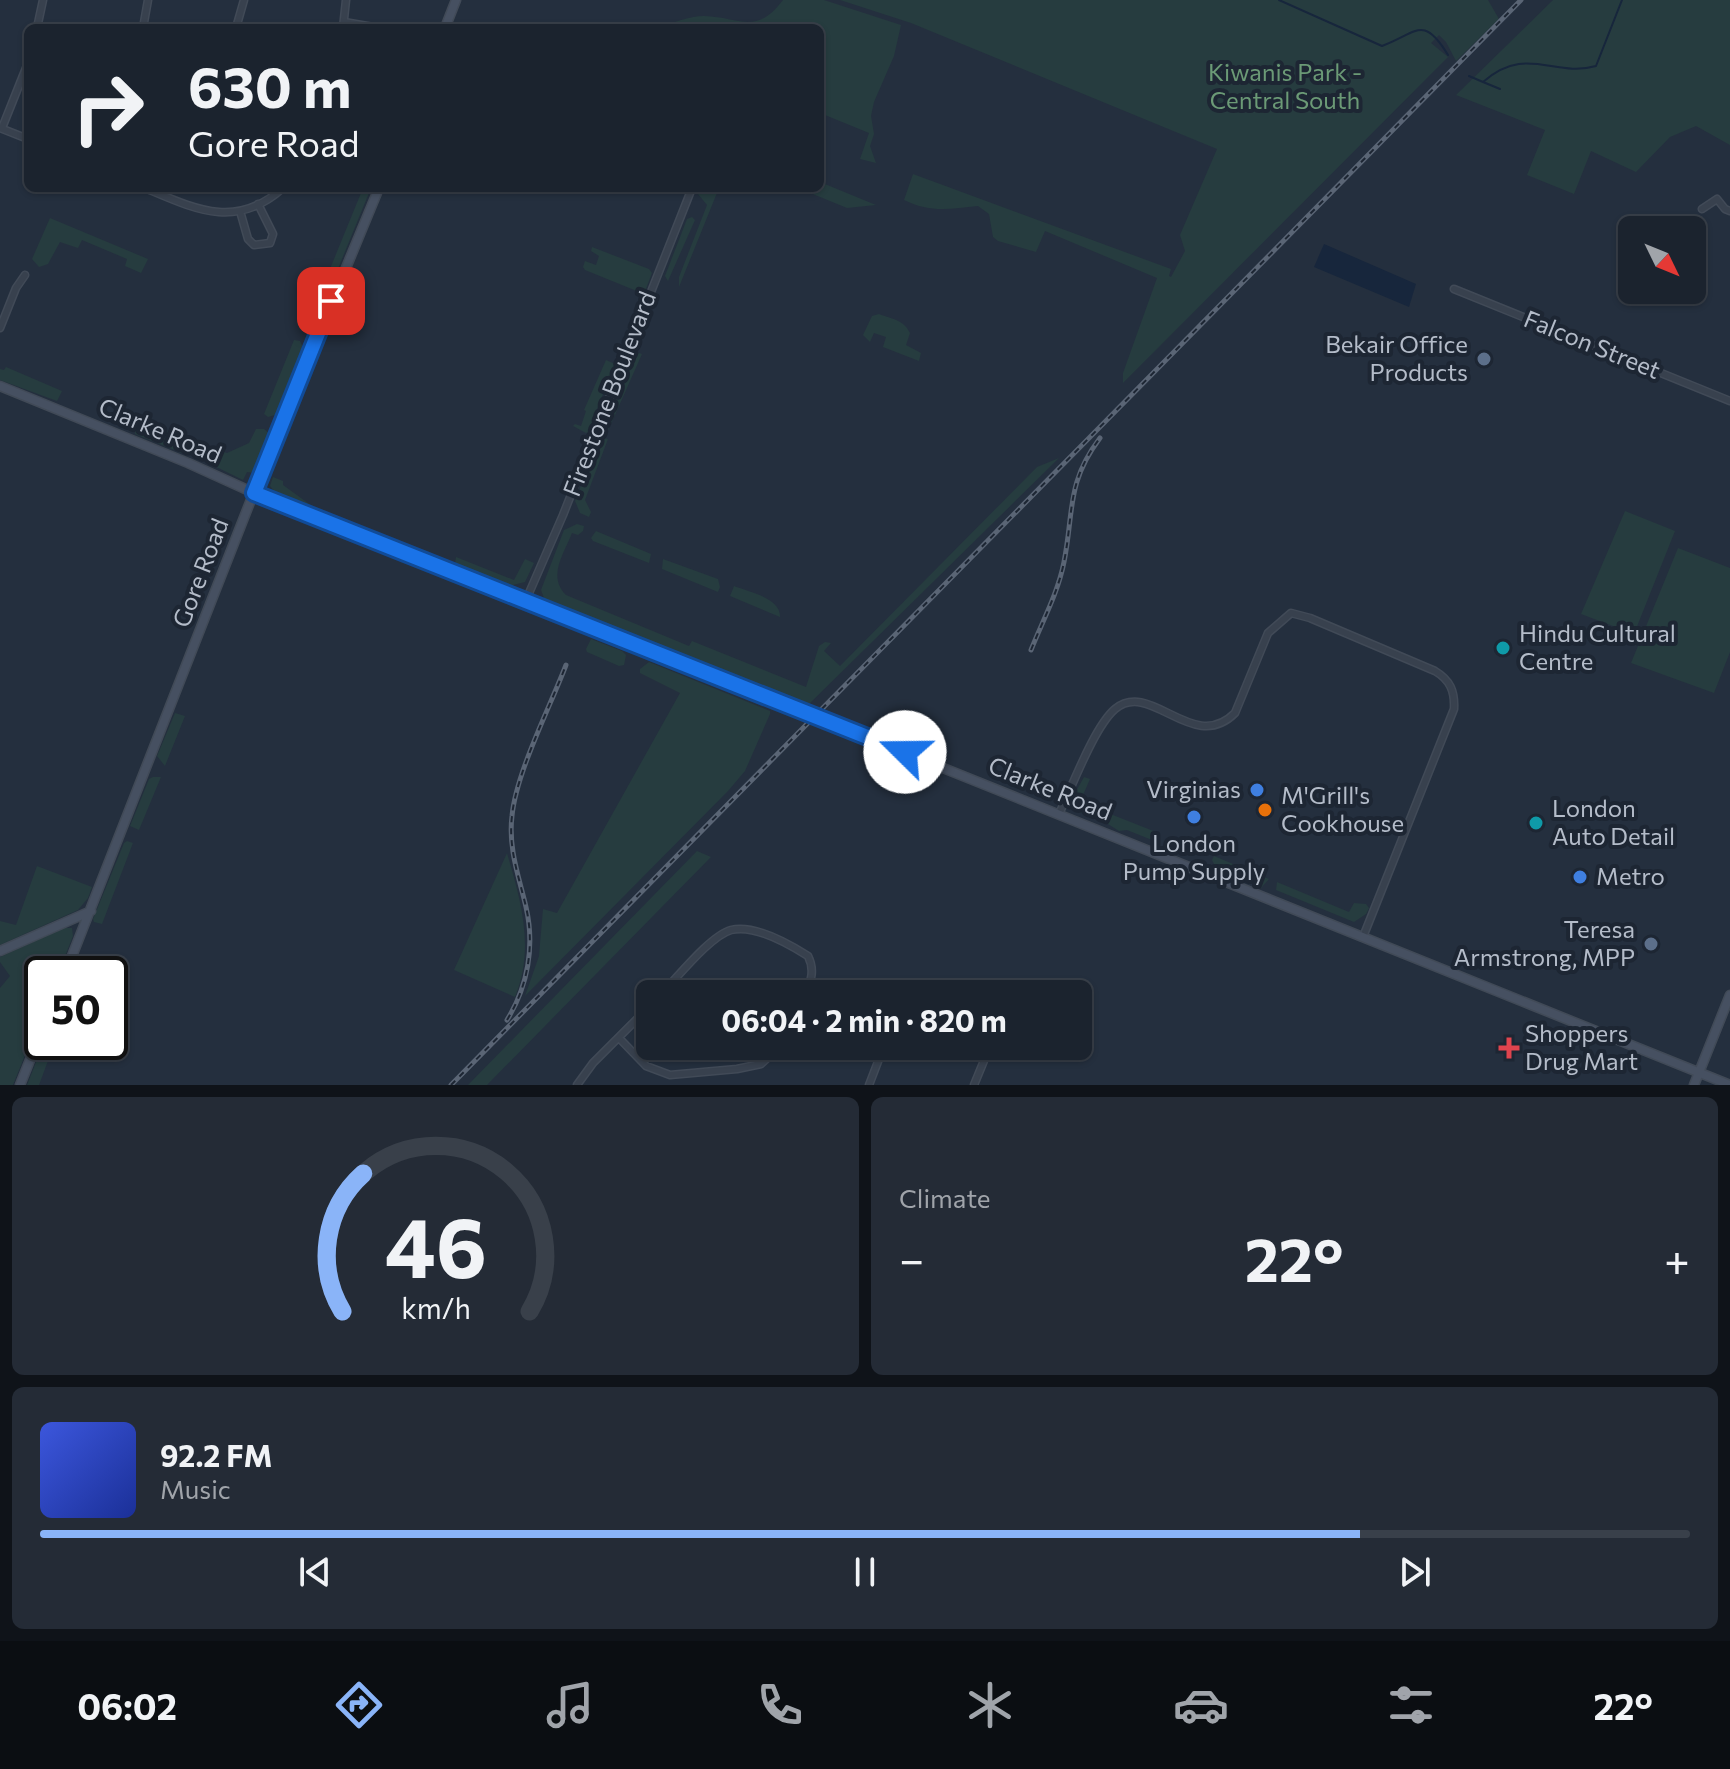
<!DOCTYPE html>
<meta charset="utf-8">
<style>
body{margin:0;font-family:Commissioner,sans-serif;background:#242b36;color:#f1f3f6;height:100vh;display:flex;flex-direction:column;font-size:30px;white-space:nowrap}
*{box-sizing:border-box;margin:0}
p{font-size:26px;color:#a0a4aa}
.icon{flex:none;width:44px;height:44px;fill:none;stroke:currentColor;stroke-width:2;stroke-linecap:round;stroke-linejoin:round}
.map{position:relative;height:1085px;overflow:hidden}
.drawer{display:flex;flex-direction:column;gap:12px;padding:12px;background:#0f1319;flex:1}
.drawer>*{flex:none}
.banner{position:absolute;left:24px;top:24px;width:800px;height:168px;border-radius:12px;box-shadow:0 2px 6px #0004,0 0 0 2px #39404a;background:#1b232e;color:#f1f3f6;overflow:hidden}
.needle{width:52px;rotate:133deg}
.tools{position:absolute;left:1618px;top:216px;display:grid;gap:16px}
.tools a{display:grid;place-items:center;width:88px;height:88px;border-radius:12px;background:#1b232e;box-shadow:0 2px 6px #0004,0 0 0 2px #39404a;font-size:40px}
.speed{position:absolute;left:24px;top:956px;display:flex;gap:16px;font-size:40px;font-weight:700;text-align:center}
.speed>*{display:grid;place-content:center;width:104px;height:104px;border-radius:50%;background:#1b232e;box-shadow:0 2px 6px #0004,0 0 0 2px #39404a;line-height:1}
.speed .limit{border:4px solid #111;border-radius:12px;background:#fff;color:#111}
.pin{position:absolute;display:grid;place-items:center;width:68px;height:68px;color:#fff;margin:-34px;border-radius:16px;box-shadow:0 4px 12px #0006}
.me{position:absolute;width:88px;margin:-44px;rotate:292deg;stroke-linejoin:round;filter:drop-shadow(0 0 6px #0008)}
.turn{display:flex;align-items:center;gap:28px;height:168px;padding:0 32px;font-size:36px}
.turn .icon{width:104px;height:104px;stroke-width:2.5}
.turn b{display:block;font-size:56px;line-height:68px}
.big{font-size:60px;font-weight:700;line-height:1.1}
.drawer .tile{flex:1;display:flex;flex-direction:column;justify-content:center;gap:12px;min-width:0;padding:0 28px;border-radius:12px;background:#242b36}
.drawer .dial{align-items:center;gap:0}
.dial svg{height:208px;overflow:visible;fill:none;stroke:#39404a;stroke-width:7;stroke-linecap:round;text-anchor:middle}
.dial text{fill:#f1f3f6;stroke:none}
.song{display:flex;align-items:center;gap:24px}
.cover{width:96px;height:96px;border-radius:12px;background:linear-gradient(135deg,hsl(230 70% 55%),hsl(230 70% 35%))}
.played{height:8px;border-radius:4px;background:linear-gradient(90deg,#8ab4f8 80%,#39404a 80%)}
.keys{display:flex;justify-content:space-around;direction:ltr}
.heat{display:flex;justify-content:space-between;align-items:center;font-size:44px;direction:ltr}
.drawer .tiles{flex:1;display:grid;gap:12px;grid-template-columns:1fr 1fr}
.tile:last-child{grid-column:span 2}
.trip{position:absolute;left:636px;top:980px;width:456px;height:80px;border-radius:12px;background:#1b232e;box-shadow:0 2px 6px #0004,0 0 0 2px #39404a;font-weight:700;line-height:80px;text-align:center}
.tabs{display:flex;height:128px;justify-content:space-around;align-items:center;background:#0b0e12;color:#a0a4aa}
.tabs .icon{width:56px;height:56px}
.tabs .current{color:#8ab4f8}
.tabs b{font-size:36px;color:#f1f3f6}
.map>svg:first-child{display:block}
.green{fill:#263c3f}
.water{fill:#17263c}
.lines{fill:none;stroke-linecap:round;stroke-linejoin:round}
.stream{stroke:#17263c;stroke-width:2}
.street-casing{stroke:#414a57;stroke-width:9}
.secondary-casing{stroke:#414a57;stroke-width:11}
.street{stroke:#38414e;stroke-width:6}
.secondary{stroke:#465061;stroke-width:8}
.rail-casing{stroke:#5a6575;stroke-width:5}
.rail{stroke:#1d2633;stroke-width:2;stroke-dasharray:6;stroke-linecap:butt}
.route-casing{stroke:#114b97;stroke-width:20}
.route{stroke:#1a73e8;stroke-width:14}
.service-dot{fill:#5c6f8a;stroke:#1d2633;stroke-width:3}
.culture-dot{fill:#0f9aa8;stroke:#1d2633;stroke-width:3}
.shop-dot{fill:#3f7fe0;stroke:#1d2633;stroke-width:3}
.food-dot{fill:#e8710a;stroke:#1d2633;stroke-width:3}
.health-dot{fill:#e0444e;stroke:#1d2633;stroke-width:3}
.labels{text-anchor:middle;stroke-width:8;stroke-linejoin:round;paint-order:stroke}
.park-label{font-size:24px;fill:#6b9a76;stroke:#1d2633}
.poi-label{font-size:24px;fill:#b4bcc9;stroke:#1d2633;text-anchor:start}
.street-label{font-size:24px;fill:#b4bcc9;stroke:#1d2633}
</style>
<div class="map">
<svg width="1730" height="1085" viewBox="0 0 1730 1085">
<rect width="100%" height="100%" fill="#242f3e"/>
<path class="green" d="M783,0H824L901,25L894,56L874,102L871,116L874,134L870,146L876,163L860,159L869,133L820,113V28H661C673,22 691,16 704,16C740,17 756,36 783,0Z
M840,0H1488L1499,19L1456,61L1446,42L1439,35L1431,43L1448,57L1123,383V373L1157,278L1045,231L1036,252L998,241L993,237L989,214L978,206C950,209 930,213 904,200L913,174L1171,269L1169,276L1171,277L1185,251L1180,235L1217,149L911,23Z
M1553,0H1730V145L1696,126L1670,137L1636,172L1591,151L1574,194L1527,175L1545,130L1456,95Z
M820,182L876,205L847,208L798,188H820Z
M363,188H371L313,330H305Z
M700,188H719L679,287V277L707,205L698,194Z
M692,217L695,220L668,281L665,276L687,219Z
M50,218L148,259L141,273L125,266L127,259L82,240L78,248L60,242L48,264L39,267L32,259Z
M592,247L649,269L652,273L644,294L585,270L583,267L585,261L596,265L599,256L591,251Z
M879,314C892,319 904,320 910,333L906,345L921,353L919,361L883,347L886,337L874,333L870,342L863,335L872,316Z
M294,340L300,341L305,352L278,414L268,417L264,414Z
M639,353L642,354L607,433L604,427L632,356Z
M606,360L615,364L588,432L586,433L573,426L575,424L581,426L586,411L584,410Z
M6,367L62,391L57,401L0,380V369L4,370Z
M136,423L150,428L152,424L190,440L187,450L182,453L135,434Z
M256,429H264L270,434L255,473L247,472L243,480L198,458L202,444L227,453L249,443Z
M603,438L608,439L585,500L591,512L589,517L580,513L575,501L599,439Z
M1059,458L807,706L557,606L544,598L541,590L564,530L577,524L584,526L583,531L578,535L572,533C564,554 547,576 566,595L689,646L692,641L806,687L819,646L825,642L831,643L824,651L840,666L1037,467Z
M273,477L283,481V485L312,506L311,509L278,496L270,486Z
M1625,511L1675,531L1634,634L1581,614Z
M596,531L651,554L649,563L593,541L591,538Z
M1678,548L1730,568V652L1714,693L1631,663Z
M456,557L514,580L525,559L534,563L525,582L509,586L455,564Z
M663,559L718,579L720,587L718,592L662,569Z
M734,586C749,592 781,598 780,617L730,596Z
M591,639L622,651L626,655L624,665L619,666L587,652L586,649Z
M649,662L770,711V714L745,771L728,791L525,996L539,956L543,909L557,913L680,693L640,673V669Z
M175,713L185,716L165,766L157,756Z
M153,777H161L139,830L130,826L149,779Z
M1084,777L1090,779L1080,802L1156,832L1152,840L1127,830L1119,831L1100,819L1078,812L1074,795Z
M127,841L133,843L102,924L94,922L93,919L124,843Z
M697,851L711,857L487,1085H468Z
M507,853C521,901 535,948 515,997L454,970Z
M1214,856L1269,879L1261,888L1243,876L1216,868L1212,860Z
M37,866L92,887L88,898L78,910L0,945V921L16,925Z
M1277,882L1349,912L1354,903L1366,904L1369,908L1366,914L1354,922L1276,890Z
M64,928H72L73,936L58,974H42V1013L13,1085H0V988L10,976L0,962V957Z
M44,1042H55L39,1085H27Z"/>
<path class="water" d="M1324,244L1416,284L1409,307L1314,267Z"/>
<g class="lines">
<path class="stream" d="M1279,0L1382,46C1417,33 1423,14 1448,55
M1469,76L1483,82C1526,44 1554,78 1596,66L1622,0
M1483,82L1500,89"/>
<defs>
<path id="street" d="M344,22L379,28
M37,28L43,0
M143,28L148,0
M236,28L244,0
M343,28L346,0
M0,128L28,139
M2,128L28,63
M145,188C195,209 236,230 283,188
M1702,209L1717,199L1725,209L1730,211
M240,211L248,239L254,245L270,243L273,234L258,204
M1454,289L1730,401
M0,328L16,288L25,275
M526,600L563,515L692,188
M1059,814C1072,787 1094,727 1115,709C1151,679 1193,755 1235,713L1268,633L1291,613L1310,618L1435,671C1450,680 1455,691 1454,709L1363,937
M661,994C678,977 710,936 731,930C755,924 789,944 808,956C815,970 811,980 806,994
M619,1038L646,1066L670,1075L737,1069L761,1064L781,1046
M577,1085L593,1063L650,1006
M869,1085L884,1046
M974,1085L990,1046"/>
<path id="secondary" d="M445,28L456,0
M0,386L188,463L254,493L526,600L1730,1085
M0,951L91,911
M65,974L265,464L379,188
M20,1085L42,1030
M1694,1085L1730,995"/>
</defs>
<use href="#street" class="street-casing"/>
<use href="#secondary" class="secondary-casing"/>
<use href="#street" class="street"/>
<use href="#secondary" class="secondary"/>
<defs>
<path id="rail" d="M1031,650C1042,622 1058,593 1064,562C1074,512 1066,483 1100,438
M507,1020C528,986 535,946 526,907C519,877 508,848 512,816C516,773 550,707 566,665
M451,1085L1521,0"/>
</defs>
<use href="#rail" class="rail-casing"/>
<use href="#rail" class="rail"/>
</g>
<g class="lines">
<defs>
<path id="route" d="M331,301L254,493L905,752"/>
</defs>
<use href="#route" class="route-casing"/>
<use href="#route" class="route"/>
</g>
<g class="service-dot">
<circle cx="1484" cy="359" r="8"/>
<circle cx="1651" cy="944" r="8"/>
</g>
<g class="culture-dot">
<circle cx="1503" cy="648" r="8"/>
<circle cx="1536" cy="823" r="8"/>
</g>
<g class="shop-dot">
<circle cx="1257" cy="790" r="8"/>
<circle cx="1194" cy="817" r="8"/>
<circle cx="1580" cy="877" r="8"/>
</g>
<circle class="food-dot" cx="1265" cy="810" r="8"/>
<path class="health-dot" d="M1505 1036h8v8h8v8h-8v8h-8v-8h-8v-8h8z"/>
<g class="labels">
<g class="park-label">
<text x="1285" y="81">Kiwanis Park -<tspan x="1285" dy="28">Central South</tspan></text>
</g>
<g class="poi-label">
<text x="1468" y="353" text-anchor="end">Bekair Office<tspan x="1468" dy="28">Products</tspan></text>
<text x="1519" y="642">Hindu Cultural<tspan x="1519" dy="28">Centre</tspan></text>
<text x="1241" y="798" text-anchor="end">Virginias</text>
<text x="1281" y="804">M'Grill's<tspan x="1281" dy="28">Cookhouse</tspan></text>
<text x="1552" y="817">London<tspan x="1552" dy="28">Auto Detail</tspan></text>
<text x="1194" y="852" text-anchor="middle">London<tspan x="1194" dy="28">Pump Supply</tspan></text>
<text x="1596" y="885">Metro</text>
<text x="1635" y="938" text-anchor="end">Teresa<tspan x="1635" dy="28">Armstrong, MPP</tspan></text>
<text x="1525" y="1042">Shoppers<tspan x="1525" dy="28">Drug Mart</tspan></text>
</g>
<g class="street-label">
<text transform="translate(1592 345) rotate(22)" y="8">Falcon Street</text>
<text transform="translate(610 394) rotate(-69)" y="8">Firestone Boulevard</text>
<text transform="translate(160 431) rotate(23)" y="8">Clarke Road</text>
<text transform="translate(201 573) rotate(-69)" y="8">Gore Road</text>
<text transform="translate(1050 789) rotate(22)" y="8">Clarke Road</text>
</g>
</g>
</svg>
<div class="tools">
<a><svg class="needle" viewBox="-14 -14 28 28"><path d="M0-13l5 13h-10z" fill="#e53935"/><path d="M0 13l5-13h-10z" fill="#a0a4aa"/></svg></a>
</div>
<div class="speed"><div class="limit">50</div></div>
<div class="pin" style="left:331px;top:301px;background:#d93025"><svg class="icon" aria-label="arrive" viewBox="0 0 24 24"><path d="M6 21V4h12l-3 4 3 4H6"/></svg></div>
<svg class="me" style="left:905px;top:752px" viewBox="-20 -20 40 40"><circle r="19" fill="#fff"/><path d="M0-13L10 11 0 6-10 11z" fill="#1a73e8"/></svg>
<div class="trip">06:04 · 2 min · 820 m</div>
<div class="banner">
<div class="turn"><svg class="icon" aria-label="right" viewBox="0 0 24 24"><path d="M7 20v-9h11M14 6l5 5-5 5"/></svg><div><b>630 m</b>Gore Road</div></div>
</div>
</div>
<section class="drawer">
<div class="tiles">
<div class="tile dial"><svg viewBox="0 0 100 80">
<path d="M14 69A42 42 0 1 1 86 69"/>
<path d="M14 69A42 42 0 0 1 22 16" stroke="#8ab4f8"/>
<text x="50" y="56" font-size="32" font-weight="700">46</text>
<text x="50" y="72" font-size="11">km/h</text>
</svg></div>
<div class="tile"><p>Climate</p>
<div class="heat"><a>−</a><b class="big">22°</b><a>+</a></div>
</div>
<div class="tile">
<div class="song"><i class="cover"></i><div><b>92.2 FM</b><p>Music</p></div></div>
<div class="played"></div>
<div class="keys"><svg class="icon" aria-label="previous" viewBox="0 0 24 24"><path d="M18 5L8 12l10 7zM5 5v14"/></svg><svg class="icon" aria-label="pause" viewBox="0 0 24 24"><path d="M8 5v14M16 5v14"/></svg><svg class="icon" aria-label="next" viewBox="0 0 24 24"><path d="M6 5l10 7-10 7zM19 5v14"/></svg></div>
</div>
</div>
</section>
<nav class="tabs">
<b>06:02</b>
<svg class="icon current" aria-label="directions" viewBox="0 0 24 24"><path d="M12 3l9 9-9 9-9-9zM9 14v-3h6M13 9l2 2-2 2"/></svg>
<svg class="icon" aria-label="music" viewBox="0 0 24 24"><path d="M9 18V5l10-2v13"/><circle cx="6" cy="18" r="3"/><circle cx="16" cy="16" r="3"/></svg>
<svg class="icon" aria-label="phone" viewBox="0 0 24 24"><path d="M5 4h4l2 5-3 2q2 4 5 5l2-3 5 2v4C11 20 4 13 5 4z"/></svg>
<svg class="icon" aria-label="climate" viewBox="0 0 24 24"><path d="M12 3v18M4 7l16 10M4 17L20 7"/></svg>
<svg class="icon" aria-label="car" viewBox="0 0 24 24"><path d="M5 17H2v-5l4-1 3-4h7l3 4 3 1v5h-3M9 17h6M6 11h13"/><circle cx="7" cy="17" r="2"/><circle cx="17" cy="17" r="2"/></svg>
<svg class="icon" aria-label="filters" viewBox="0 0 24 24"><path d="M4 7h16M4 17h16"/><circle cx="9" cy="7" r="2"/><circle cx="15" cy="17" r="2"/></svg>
<b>22°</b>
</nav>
